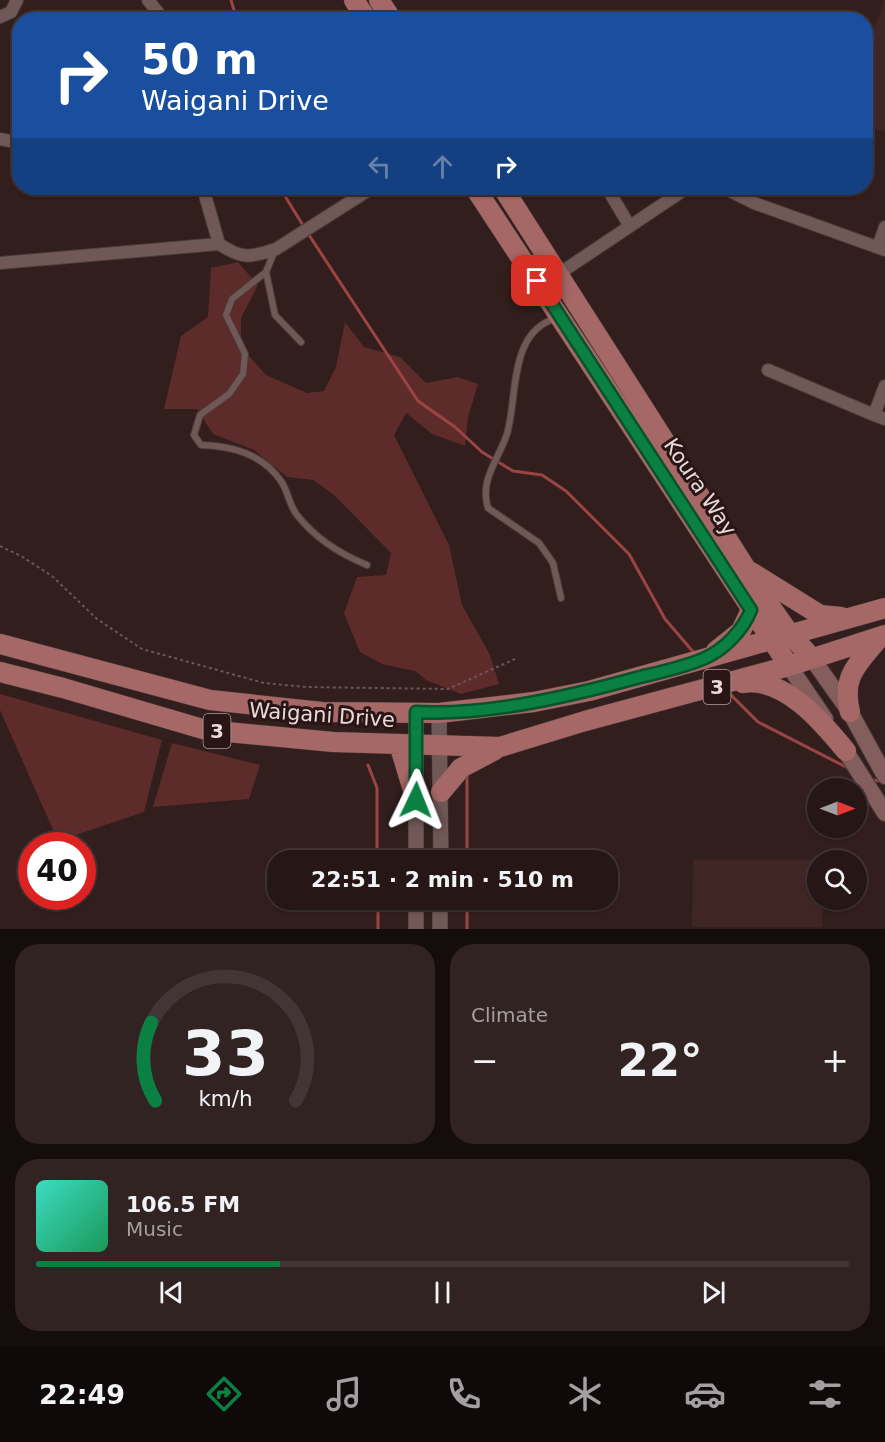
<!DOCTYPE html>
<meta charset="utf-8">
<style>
body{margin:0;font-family:"DejaVu Sans",sans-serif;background:#322323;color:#f1f3f6;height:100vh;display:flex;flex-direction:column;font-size:22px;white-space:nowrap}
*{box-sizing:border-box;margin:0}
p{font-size:20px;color:#a49fa1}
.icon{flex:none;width:33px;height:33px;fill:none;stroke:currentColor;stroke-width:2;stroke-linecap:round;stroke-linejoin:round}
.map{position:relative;height:929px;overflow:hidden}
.sheet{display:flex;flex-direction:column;gap:15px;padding:15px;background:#150c0c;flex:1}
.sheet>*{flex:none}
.guide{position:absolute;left:12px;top:12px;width:861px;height:183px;border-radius:24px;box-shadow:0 2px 4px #0004,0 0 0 2px #423535;background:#1a4fa0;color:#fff;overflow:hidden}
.needle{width:39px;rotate:90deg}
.buttons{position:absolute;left:807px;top:778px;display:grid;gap:12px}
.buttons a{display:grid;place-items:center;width:60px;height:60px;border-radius:50%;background:#261616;box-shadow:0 2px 4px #0004,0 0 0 2px #423535;font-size:30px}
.speed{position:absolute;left:18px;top:832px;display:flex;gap:12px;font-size:30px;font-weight:700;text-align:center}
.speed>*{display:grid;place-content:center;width:78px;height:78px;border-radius:50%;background:#261616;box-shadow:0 2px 4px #0004,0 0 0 2px #423535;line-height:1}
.speed .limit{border:9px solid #d22;background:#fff;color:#111}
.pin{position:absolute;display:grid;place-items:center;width:51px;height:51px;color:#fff;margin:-26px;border-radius:12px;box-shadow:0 3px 9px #0006}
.me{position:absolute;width:66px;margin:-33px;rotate:2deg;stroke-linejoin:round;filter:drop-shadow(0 0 4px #0008)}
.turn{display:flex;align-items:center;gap:21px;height:126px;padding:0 30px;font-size:27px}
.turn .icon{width:78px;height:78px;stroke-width:2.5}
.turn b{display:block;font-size:42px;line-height:51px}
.lanes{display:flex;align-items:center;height:57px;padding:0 30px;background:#0003;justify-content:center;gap:30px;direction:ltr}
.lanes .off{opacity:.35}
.big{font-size:45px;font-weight:700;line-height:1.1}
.sheet .widget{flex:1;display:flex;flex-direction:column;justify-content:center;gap:9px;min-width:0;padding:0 21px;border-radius:24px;background:#322323}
.sheet .dial{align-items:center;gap:0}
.dial svg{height:156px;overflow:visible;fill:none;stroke:#423535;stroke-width:7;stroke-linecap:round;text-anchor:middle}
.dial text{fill:#f1f3f6;stroke:none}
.song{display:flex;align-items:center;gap:18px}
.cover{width:72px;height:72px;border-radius:9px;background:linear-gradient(135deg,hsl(170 70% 55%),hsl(150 70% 35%))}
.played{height:6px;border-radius:3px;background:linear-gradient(90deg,#0b8043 30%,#423535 30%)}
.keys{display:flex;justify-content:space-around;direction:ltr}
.heat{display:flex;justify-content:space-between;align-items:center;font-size:33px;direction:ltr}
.sheet .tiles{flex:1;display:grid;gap:15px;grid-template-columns:1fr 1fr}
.widget:last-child{grid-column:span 2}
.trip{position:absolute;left:267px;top:850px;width:351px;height:60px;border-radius:24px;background:#261616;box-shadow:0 2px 4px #0004,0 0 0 2px #423535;font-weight:700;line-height:60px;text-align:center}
.dock{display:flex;height:96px;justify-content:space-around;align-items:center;background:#0f0909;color:#a49fa1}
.dock .icon{width:42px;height:42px}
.dock .active{color:#0b8043}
.dock b{font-size:27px;color:#f1f3f6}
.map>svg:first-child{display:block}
.built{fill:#3f2524}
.green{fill:#5c2b2a}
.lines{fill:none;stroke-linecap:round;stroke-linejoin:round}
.stream{stroke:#9b4444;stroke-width:3}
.service-casing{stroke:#4b3b3a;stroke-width:8}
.minor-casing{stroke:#4b3b3a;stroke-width:14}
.tertiary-casing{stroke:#4b3b3a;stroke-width:16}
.secondary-casing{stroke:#4b3b3a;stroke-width:18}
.trunk-casing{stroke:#4b3b3a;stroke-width:21}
.path{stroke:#695756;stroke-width:2;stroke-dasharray:3 3;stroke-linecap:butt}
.service{stroke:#705857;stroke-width:6}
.minor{stroke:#705857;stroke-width:12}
.tertiary{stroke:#705857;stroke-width:15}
.secondary{stroke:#845e5c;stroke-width:16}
.trunk{stroke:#a66866;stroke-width:20}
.route-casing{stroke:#07532c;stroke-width:15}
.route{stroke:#0b8043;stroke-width:10}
.labels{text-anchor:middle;stroke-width:6;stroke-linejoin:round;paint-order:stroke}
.shield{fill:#281514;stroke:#afa09f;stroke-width:1.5}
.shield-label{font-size:20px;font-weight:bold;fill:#e9dbda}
.street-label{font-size:21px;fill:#e9dbda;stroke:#281514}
</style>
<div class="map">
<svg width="885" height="929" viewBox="0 0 885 929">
<rect width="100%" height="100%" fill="#321e1d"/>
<path class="built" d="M884,0H885V132L866,125V54Z
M693,860H821L818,861V900H822V927H692Z"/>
<path class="green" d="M238,262L258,285L241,318V347L266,375L307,393L324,391L336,367L345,322L364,347L400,357L426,383L458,377L478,384L468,417L465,446L432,434L406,413L394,435L449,545L462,605L490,655L499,684L461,694L426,680L415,671L382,664L360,652L344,613L357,577L386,575L391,553L334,495L313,480L287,477L254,450L213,434L197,409H164L181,336L208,317L211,268Z
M0,694L162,740L144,812L58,841L0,710Z
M172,743L260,765L249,799L153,807Z"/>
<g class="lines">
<path class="stream" d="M231,0L237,20
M280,188L304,227
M307,232L418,401L455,427L482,452L513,471L542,475L566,491L629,554L665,619L695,654
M704,666L715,679
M727,691L758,722L846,767
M368,765L377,788V861
M467,775V861
M874,780L878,781
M378,900V929
M467,900V929"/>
<defs>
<path id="service" d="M275,250L266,272L275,315L301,342
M266,272L232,299L226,315L245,354L243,374L229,394L200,415L194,435L201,445C233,446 262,454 281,481C288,491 289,505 297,515C315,538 340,554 367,565
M557,318C508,331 518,397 507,434C499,459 479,480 488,508L539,543L553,563L561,598"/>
<path id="minor" d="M148,0L164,20
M0,17L11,12L17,0
M0,139L20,143
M203,188L219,244
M607,188L629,225
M724,188L754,203L885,250
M878,247L885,227
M0,263L219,244C242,259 249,258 276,249L372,188
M557,275L687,188
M768,370L874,415
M885,386L874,415L885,419"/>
<path id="tertiary" d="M416,712V861
M439,713L441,861
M416,900V929
M440,929V900"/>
<path id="secondary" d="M811,657L850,712L885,776
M789,666L825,719
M839,741L885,813"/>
<path id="trunk" d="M354,0L367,20
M379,0L392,20
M475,188L789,666
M503,188L768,603L789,633L811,657
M751,572L820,615L841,617
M0,644L210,700L322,712L439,713L534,702L589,691L885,608
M716,651L741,631L751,610
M0,672L63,688L206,730L333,742L500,747L585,721L789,666L885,635
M743,683C784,676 823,723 846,751
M850,712C841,676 858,664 879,638
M399,744L416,800
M441,792L461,768L495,750"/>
</defs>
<use href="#service" class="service-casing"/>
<use href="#minor" class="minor-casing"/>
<use href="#tertiary" class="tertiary-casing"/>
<use href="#secondary" class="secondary-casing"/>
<use href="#trunk" class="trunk-casing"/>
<path class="path" d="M0,546L21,556L52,576L97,619L142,649L264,683L306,687L448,689L515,659"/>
<use href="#service" class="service"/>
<use href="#minor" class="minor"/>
<use href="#tertiary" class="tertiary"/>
<use href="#secondary" class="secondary"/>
<use href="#trunk" class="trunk"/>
</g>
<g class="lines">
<defs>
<path id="route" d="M416,800V712C487,716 571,696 640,677C661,672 685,667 705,658C725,649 743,630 751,610L537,281"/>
</defs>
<use href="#route" class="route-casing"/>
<use href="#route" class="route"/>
</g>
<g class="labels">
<g class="shield">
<rect x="703.5" y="670" width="27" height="34" rx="4.5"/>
<rect x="203.5" y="714" width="27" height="34" rx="4.5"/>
</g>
<g class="shield-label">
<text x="717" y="694">3</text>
<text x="217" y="738">3</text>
</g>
<g class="street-label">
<text transform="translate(700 487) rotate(56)" y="7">Koura Way</text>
<text transform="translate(322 715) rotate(4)" y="7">Waigani Drive</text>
</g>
</g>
</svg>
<div class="buttons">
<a><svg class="needle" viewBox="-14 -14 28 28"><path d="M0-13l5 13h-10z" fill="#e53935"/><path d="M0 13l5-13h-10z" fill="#a49fa1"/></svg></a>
<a><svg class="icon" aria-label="search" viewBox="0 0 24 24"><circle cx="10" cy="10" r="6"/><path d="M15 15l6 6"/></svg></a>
</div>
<div class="speed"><div class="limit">40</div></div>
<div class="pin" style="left:537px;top:281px;background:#d93025"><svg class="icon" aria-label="arrive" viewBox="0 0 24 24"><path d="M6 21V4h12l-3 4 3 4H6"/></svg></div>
<svg class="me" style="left:416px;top:800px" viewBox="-20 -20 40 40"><path d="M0-17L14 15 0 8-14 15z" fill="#0b8043" stroke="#fff" stroke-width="4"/></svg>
<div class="trip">22:51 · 2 min · 510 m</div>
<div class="guide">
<div class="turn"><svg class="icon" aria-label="right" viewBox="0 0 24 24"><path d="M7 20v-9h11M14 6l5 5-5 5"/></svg><div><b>50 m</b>Waigani Drive</div></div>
<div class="lanes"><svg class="icon off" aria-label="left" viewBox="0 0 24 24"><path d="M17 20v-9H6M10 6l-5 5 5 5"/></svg><svg class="icon off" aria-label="ahead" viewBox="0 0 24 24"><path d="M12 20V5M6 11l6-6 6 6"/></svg><svg class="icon" aria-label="right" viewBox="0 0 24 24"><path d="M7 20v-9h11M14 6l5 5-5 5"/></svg></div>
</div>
</div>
<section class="sheet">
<div class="tiles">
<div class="widget dial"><svg viewBox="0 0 100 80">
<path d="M14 69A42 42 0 1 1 86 69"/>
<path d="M14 69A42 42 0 0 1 12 29" stroke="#0b8043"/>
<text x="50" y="56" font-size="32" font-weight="700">33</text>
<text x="50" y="72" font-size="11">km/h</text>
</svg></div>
<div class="widget"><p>Climate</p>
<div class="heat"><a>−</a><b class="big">22°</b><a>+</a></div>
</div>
<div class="widget">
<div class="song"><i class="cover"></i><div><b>106.5 FM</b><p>Music</p></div></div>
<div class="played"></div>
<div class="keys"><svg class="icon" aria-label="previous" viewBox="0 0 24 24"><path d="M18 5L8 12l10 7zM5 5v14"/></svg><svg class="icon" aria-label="pause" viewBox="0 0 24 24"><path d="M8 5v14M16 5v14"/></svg><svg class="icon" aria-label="next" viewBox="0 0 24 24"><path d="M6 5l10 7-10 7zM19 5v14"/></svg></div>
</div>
</div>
</section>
<nav class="dock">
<b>22:49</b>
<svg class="icon active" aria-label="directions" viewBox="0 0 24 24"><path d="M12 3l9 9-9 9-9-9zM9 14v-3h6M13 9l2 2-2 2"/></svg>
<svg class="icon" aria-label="music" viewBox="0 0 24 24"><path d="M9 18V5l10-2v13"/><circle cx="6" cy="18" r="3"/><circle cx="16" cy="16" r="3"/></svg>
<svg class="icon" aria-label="phone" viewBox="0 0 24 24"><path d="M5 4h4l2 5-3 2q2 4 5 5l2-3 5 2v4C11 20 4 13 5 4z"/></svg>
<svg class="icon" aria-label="climate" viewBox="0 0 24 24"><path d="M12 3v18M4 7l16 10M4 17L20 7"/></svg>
<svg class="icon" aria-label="car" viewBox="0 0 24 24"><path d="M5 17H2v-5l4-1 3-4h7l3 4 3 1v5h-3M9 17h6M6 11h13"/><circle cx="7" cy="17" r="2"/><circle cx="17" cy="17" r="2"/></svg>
<svg class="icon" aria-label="filters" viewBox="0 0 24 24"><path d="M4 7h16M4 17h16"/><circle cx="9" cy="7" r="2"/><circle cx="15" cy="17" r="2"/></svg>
</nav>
